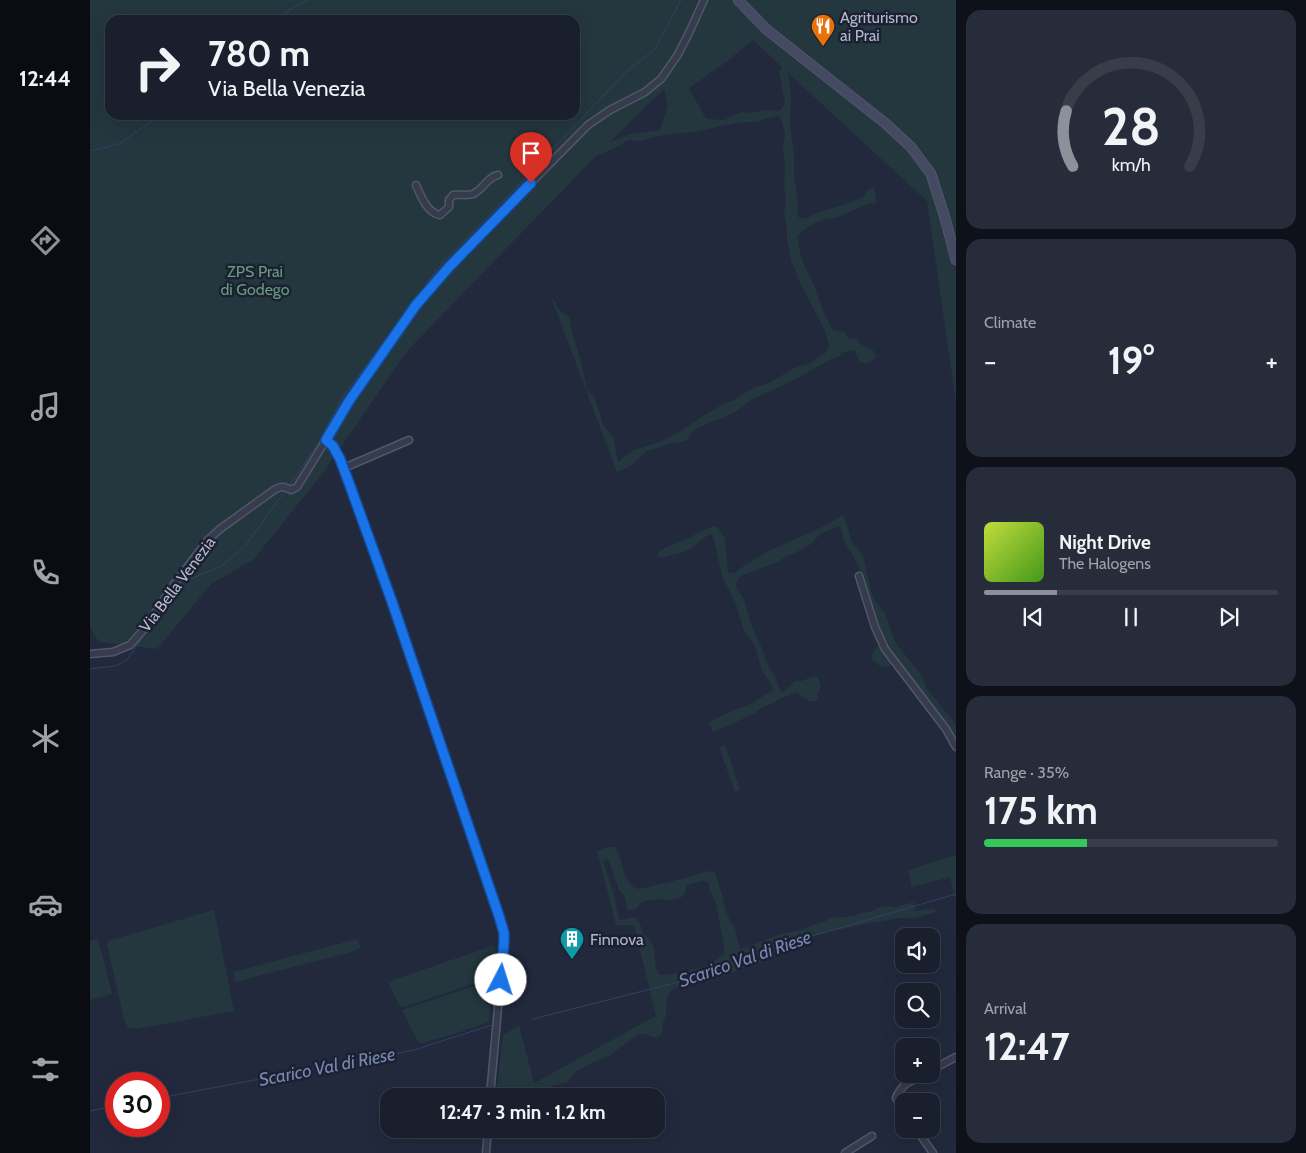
<!DOCTYPE html>
<meta charset="utf-8">
<style>
body{margin:0;font-family:Cabin,sans-serif;background:#272c3a;color:#f1f3f6;height:100vh;display:flex;flex-direction:column;font-size:19px;white-space:nowrap}
*{box-sizing:border-box;margin:0}
p{font-size:16px;color:#9fa2aa}
.icon{flex:none;width:28px;height:28px;fill:none;stroke:currentColor;stroke-width:2;stroke-linecap:round;stroke-linejoin:round}
.map{position:relative;flex:1;overflow:hidden}
.panel{display:flex;flex-direction:column;gap:10px;padding:10px;background:#0e1119;width:350px}
.panel>*{flex:none}
.hud{position:absolute;left:15px;top:15px;width:475px;height:105px;border-radius:15px;box-shadow:0 5px 20px #0002,0 0 0 1px #383d4a;background:#1a1f2e;color:#f1f3f6;overflow:hidden}
.fabs{position:absolute;left:805px;top:928px;display:grid;gap:10px}
.fabs a{display:grid;place-items:center;width:45px;height:45px;border-radius:10px;background:#1a1f2e;box-shadow:0 5px 20px #0002,0 0 0 1px #383d4a;font-size:25px}
.speed{position:absolute;left:15px;top:1072px;display:flex;gap:10px;font-size:25px;font-weight:700;text-align:center}
.speed>*{display:grid;place-content:center;width:65px;height:65px;border-radius:50%;background:#1a1f2e;box-shadow:0 5px 20px #0002,0 0 0 1px #383d4a;line-height:1}
.speed .limit{border:8px solid #d22;background:#fff;color:#111}
.pin{position:absolute;display:grid;place-items:center;width:42px;height:42px;color:#fff;margin:-51px -21px;border-radius:50% 50% 50% 0;rotate:-45deg;box-shadow:0 0 5px #0007}
.pin .icon{rotate:45deg}
.me{position:absolute;width:55px;margin:-28px;rotate:5deg;stroke-linejoin:round;filter:drop-shadow(0 0 4px #0008)}
.turn{display:flex;align-items:center;gap:18px;height:105px;padding:0 20px;font-size:22px}
.turn .icon{width:65px;height:65px;stroke-width:2.5}
.turn b{display:block;font-size:35px;line-height:42px}
.big{font-size:38px;font-weight:700;line-height:1.1}
.panel .tile{flex:1;display:flex;flex-direction:column;justify-content:center;gap:8px;min-width:0;padding:0 18px;border-radius:15px;background:#272c3a}
.panel .dial{align-items:center;gap:0}
.dial svg{height:130px;overflow:visible;fill:none;stroke:#383d4a;stroke-width:7;stroke-linecap:round;text-anchor:middle}
.dial text{fill:#f1f3f6;stroke:none}
.song{display:flex;align-items:center;gap:15px}
.cover{width:60px;height:60px;border-radius:8px;background:linear-gradient(135deg,hsl(70 70% 55%),hsl(100 70% 35%))}
.played{height:5px;border-radius:2px;background:linear-gradient(90deg,#8c9099 25%,#383d4a 25%)}
.keys{display:flex;justify-content:space-around;direction:ltr}
.heat{display:flex;justify-content:space-between;align-items:center;font-size:28px;direction:ltr}
.charge{height:8px;border-radius:4px;background:linear-gradient(90deg,#34c759 35%,#383d4a 0)}
.trip{position:absolute;left:290px;top:1088px;width:285px;height:50px;border-radius:15px;background:#1a1f2e;box-shadow:0 5px 20px #0002,0 0 0 1px #383d4a;font-weight:700;line-height:50px;text-align:center}
main{display:flex;flex:1;min-height:0}
.menu{display:flex;flex-direction:column;width:90px;justify-content:space-around;align-items:center;background:#0a0c12;color:#9fa2aa}
.menu .icon{width:35px;height:35px}
.menu .on{color:#8c9099}
.menu b{font-size:22px;color:#f1f3f6}
.map>svg:first-child{display:block}
.green{fill:#24373e;fill-rule:evenodd}
.lines{fill:none;stroke-linecap:round;stroke-linejoin:round}
.stream{stroke:#333f64;stroke-width:1}
.street-casing{stroke:#515768;stroke-width:9}
.secondary-casing{stroke:#515768;stroke-width:11}
.street{stroke:#363c4d;stroke-width:6}
.secondary{stroke:#444a61;stroke-width:9}
.route-casing{stroke:#114b97;stroke-width:12}
.route{stroke:#1a73e8;stroke-width:9}
.labels{text-anchor:middle;stroke-width:5;stroke-linejoin:round;paint-order:stroke}
.poi-label{font-size:16px;fill:#b2b7c9;stroke:#1b2132;text-anchor:start}
.park-label{font-size:16px;fill:#679b7c;stroke:#1b2132}
.street-label{font-size:16px;fill:#b2b7c9;stroke:#1b2132}
.water-label{font-size:18px;font-style:italic;fill:#7887b2;stroke:#1b2132}
</style>
<main>
<nav class="menu">
<b>12:44</b>
<svg class="icon on" aria-label="directions" viewBox="0 0 24 24"><path d="M12 3l9 9-9 9-9-9zM9 14v-3h6M13 9l2 2-2 2"/></svg>
<svg class="icon" aria-label="music" viewBox="0 0 24 24"><path d="M9 18V5l10-2v13"/><circle cx="6" cy="18" r="3"/><circle cx="16" cy="16" r="3"/></svg>
<svg class="icon" aria-label="phone" viewBox="0 0 24 24"><path d="M5 4h4l2 5-3 2q2 4 5 5l2-3 5 2v4C11 20 4 13 5 4z"/></svg>
<svg class="icon" aria-label="climate" viewBox="0 0 24 24"><path d="M12 3v18M4 7l16 10M4 17L20 7"/></svg>
<svg class="icon" aria-label="car" viewBox="0 0 24 24"><path d="M5 17H2v-5l4-1 3-4h7l3 4 3 1v5h-3M9 17h6M6 11h13"/><circle cx="7" cy="17" r="2"/><circle cx="17" cy="17" r="2"/></svg>
<svg class="icon" aria-label="filters" viewBox="0 0 24 24"><path d="M4 7h16M4 17h16"/><circle cx="9" cy="7" r="2"/><circle cx="15" cy="17" r="2"/></svg>
</nav>
<div class="map">
<svg width="866" height="1153" viewBox="0 0 866 1153">
<rect width="100%" height="100%" fill="#22293d"/>
<path class="green" d="M0,0H866V402L837,201L698,73L701,94L700,124L704,155V179L707,194L708,217C712,218 712,219 716,218C720,217 723,214 727,213C741,208 755,205 769,199C775,197 775,191 784,187L787,203C774,203 761,212 749,217C743,219 736,219 729,221C723,224 710,231 707,237C710,244 709,250 711,257C714,267 720,276 724,286C730,301 734,316 743,330L754,332L759,339C766,337 767,341 772,345C776,347 780,348 783,350L786,357C782,363 775,364 769,361L765,351L761,350L751,353L750,356L739,360L708,378L659,401L647,411L633,418L621,422L608,428L601,433L597,440L594,441L582,443L557,451L539,467L527,472L461,297C465,300 465,302 467,306C470,311 474,314 479,317L483,336L490,358L497,390L505,398L513,425L523,437L528,462L544,450L570,442L591,431L607,420L633,404L644,400L663,388L679,383L704,368L719,364L735,353L739,346L735,331L708,279L705,268L702,264L697,240V229L694,213L696,201L694,185L695,166L693,147L695,135L691,119L689,116L674,119L667,122H651L609,131L574,135L549,141L538,140L529,146L506,156L317,351L233,473L164,559L121,584L67,649L9,642L0,628ZM20,20H485V115H20ZM663,40L692,67L689,73L690,77L695,104L690,110L686,111L675,110L659,113L652,112L634,120L616,119L599,88L636,62ZM574,89L578,106L570,130L538,135L520,142Z
M752,515C758,522 759,536 763,545L766,546L773,556L783,598L795,614L805,642L831,675L837,689L864,722L866,726V745L844,707L803,661C796,673 790,666 782,660C781,653 786,648 791,645L769,568C766,558 759,551 755,542C752,536 753,531 749,526L731,533L721,544L707,552L696,556L690,561L653,575L649,578L646,584L647,589L654,599L659,618L666,637L671,646L676,661L686,679L690,690L693,692L705,681H712L723,676L727,677L729,679L731,687L727,694L728,697L727,701H719L707,692L701,695L690,698L684,703L669,709L664,714L623,732L619,722L644,710L659,705L682,691L683,687L672,671L666,648L654,631L646,604L632,576L623,536L620,534L611,540L602,548L591,553L572,557H568V553L574,548L600,538L610,531L624,526L628,528L635,538L638,572L642,573H645L655,565L679,551L725,530L739,524Z
M635,745L650,790L645,792L629,747Z
M518,847H525C533,857 533,887 549,889L600,877L614,872L622,871L625,873L633,898L635,909L641,923L644,925L650,949L657,947L691,934L711,930L722,925L734,922L740,918L764,916L771,913L783,911L786,908L798,906L806,907L824,902L825,911L844,909L846,912L824,918H809L770,925L730,934L719,937L703,950L696,952L668,964L652,968L632,977L608,981L585,988C574,995 577,1003 576,1014C576,1017 574,1019 573,1022C573,1027 573,1030 571,1035L567,1037H562L555,1034H548L519,1056L505,1061L485,1072L478,1082L463,1086L448,1096H406L413,1035L429,1025L444,1083L566,1016L544,925H526L507,851ZM516,859L519,861L529,890L534,895L538,910H545L550,904L554,901L566,899L577,900L592,897L594,895L596,887L599,884L614,881L618,882L620,890L626,904L635,952C632,956 623,963 619,965C612,968 576,976 570,975C559,961 573,948 553,934C551,928 551,922 545,917L533,920L529,919L523,891L513,861Z
M866,855V902L860,877L822,887L818,870Z
M124,910L144,1011L46,1029L38,1028L34,1019L17,945L18,941Z
M8,939L22,993L20,995L0,1000V941Z
M267,939L271,948L261,952L145,982L143,972Z
M402,946L406,948L403,977L312,1008L308,1003L298,982Z
M402,980L399,1022L367,1033L332,1043L328,1042L312,1010Z"/>
<g class="lines">
<path class="stream" d="M182,20L217,0
M0,151L29,144L71,115
M323,302L348,268L423,191L537,71L565,49L591,0
M198,486L205,478L231,438L253,396L318,310
M93,582L132,566L155,546L195,491
M0,669L25,666L37,660L85,589L89,585
M443,1019L592,981L712,939L866,894
M69,1098L324,1050L402,1025
M0,1111L26,1106"/>
<defs>
<path id="street" d="M326,185C331,196 337,213 350,215L359,207V200L363,195C369,194 377,196 383,194C393,190 397,177 408,175
M236,440L243,446L250,459L254,468L301,599L409,915L414,933V942L400,1096
M254,468L319,440
M769,576L785,627L795,649L856,729L866,747
M0,654L23,652L40,645L55,628L85,583L118,540L130,529L184,490C191,486 194,486 201,490L207,487L236,440L259,401L325,305L359,267L403,221L498,125L520,110L555,92L571,79L587,56L598,35L614,0
M841,1070L866,1057
M814,1110L806,1098C812,1083 821,1081 835,1074
M826,1129L843,1153
M396,1153L398,1129
M755,1153L782,1136"/>
<path id="secondary" d="M648,0L676,29L795,123L821,147L841,174L855,218L866,260"/>
</defs>
<use href="#street" class="street-casing"/>
<use href="#secondary" class="secondary-casing"/>
<use href="#street" class="street"/>
<use href="#secondary" class="secondary"/>
</g>
<g class="lines">
<defs>
<path id="route" d="M411,980L414,942V933L409,916L301,599L259,483L250,459L243,446L236,440L259,401L326,305L359,267L441,183"/>
</defs>
<use href="#route" class="route-casing"/>
<use href="#route" class="route"/>
</g>
<defs>
<symbol id="restaurant-pin" viewBox="-11 -11 22 30"><path d="M0 17L-7.5 6A9.5 9.5 0 1 1 7.5 6Z" fill="#e8710a" stroke="#1b2132"/><path d="M-5-6h1v4h1v-4h1v4h1v-4h1v5L-1.5 .5V6h-2V.5L-5-1ZM5-6V6H3V1.5H1.5Q1.5-4 5-6Z" fill="#fff"/></symbol>
<symbol id="building-pin" viewBox="-11 -11 22 30"><path d="M0 17L-7.5 6A9.5 9.5 0 1 1 7.5 6Z" fill="#0f9aa8" stroke="#1b2132"/><path d="M-4-6H4V6H1V3H-1V6H-4ZM-2.5-4.3h1.7v1.8h-1.7ZM.8-4.3h1.7v1.8H.8ZM-2.5-1h1.7V.8h-1.7ZM.8-1h1.7V.8H.8Z" fill="#fff"/></symbol>
</defs>
<g fill-rule="evenodd">
<use href="#restaurant-pin" x="719" y="12" width="28" height="38"/>
<use href="#building-pin" x="468" y="925" width="28" height="38"/>
</g>
<g class="labels">
<g class="poi-label">
<text x="750" y="23">Agriturismo<tspan x="750" dy="18">ai Prai</tspan></text>
<text x="500" y="945">Finnova</text>
</g>
<g class="park-label">
<text x="165" y="277">ZPS Prai<tspan x="165" dy="18">di Godego</tspan></text>
</g>
<g class="street-label">
<text transform="translate(87 584) rotate(-53)" y="6">Via Bella Venezia</text>
</g>
<g class="water-label">
<text transform="translate(655 959) rotate(-19)" y="6">Scarico Val di Riese</text>
<text transform="translate(237 1067) rotate(-11)" y="6">Scarico Val di Riese</text>
</g>
</g>
</svg>
<div class="fabs">
<a><svg class="icon" aria-label="sound" viewBox="0 0 24 24"><path d="M4 9h4l5-4v14l-5-4H4zM17 9q2 3 0 6"/></svg></a>
<a><svg class="icon" aria-label="search" viewBox="0 0 24 24"><circle cx="10" cy="10" r="6"/><path d="M15 15l6 6"/></svg></a>
<a>+</a>
<a>−</a>
</div>
<div class="speed"><div class="limit">30</div></div>
<div class="pin" style="left:441px;top:183px;background:#d93025"><svg class="icon" aria-label="arrive" viewBox="0 0 24 24"><path d="M6 21V4h12l-3 4 3 4H6"/></svg></div>
<svg class="me" style="left:411px;top:980px" viewBox="-20 -20 40 40"><circle r="19" fill="#fff"/><path d="M0-13L10 11 0 6-10 11z" fill="#1a73e8"/></svg>
<div class="trip">12:47 · 3 min · 1.2 km</div>
<div class="hud">
<div class="turn"><svg class="icon" aria-label="right" viewBox="0 0 24 24"><path d="M7 20v-9h11M14 6l5 5-5 5"/></svg><div><b>780 m</b>Via Bella Venezia</div></div>
</div>
</div>
<section class="panel">
<div class="tile dial"><svg viewBox="0 0 100 80">
<path d="M14 69A42 42 0 1 1 86 69"/>
<path d="M14 69A42 42 0 0 1 10 35" stroke="#8c9099"/>
<text x="50" y="56" font-size="32" font-weight="700">28</text>
<text x="50" y="72" font-size="11">km/h</text>
</svg></div>
<div class="tile"><p>Climate</p>
<div class="heat"><a>−</a><b class="big">19°</b><a>+</a></div>
</div>
<div class="tile">
<div class="song"><i class="cover"></i><div><b>Night Drive</b><p>The Halogens</p></div></div>
<div class="played"></div>
<div class="keys"><svg class="icon" aria-label="previous" viewBox="0 0 24 24"><path d="M18 5L8 12l10 7zM5 5v14"/></svg><svg class="icon" aria-label="pause" viewBox="0 0 24 24"><path d="M8 5v14M16 5v14"/></svg><svg class="icon" aria-label="next" viewBox="0 0 24 24"><path d="M6 5l10 7-10 7zM19 5v14"/></svg></div>
</div>
<div class="tile"><p>Range · 35%</p><b class="big">175 km</b><div class="charge"></div></div>
<div class="tile"><p>Arrival</p><b class="big">12:47</b></div>
</section>
</main>
